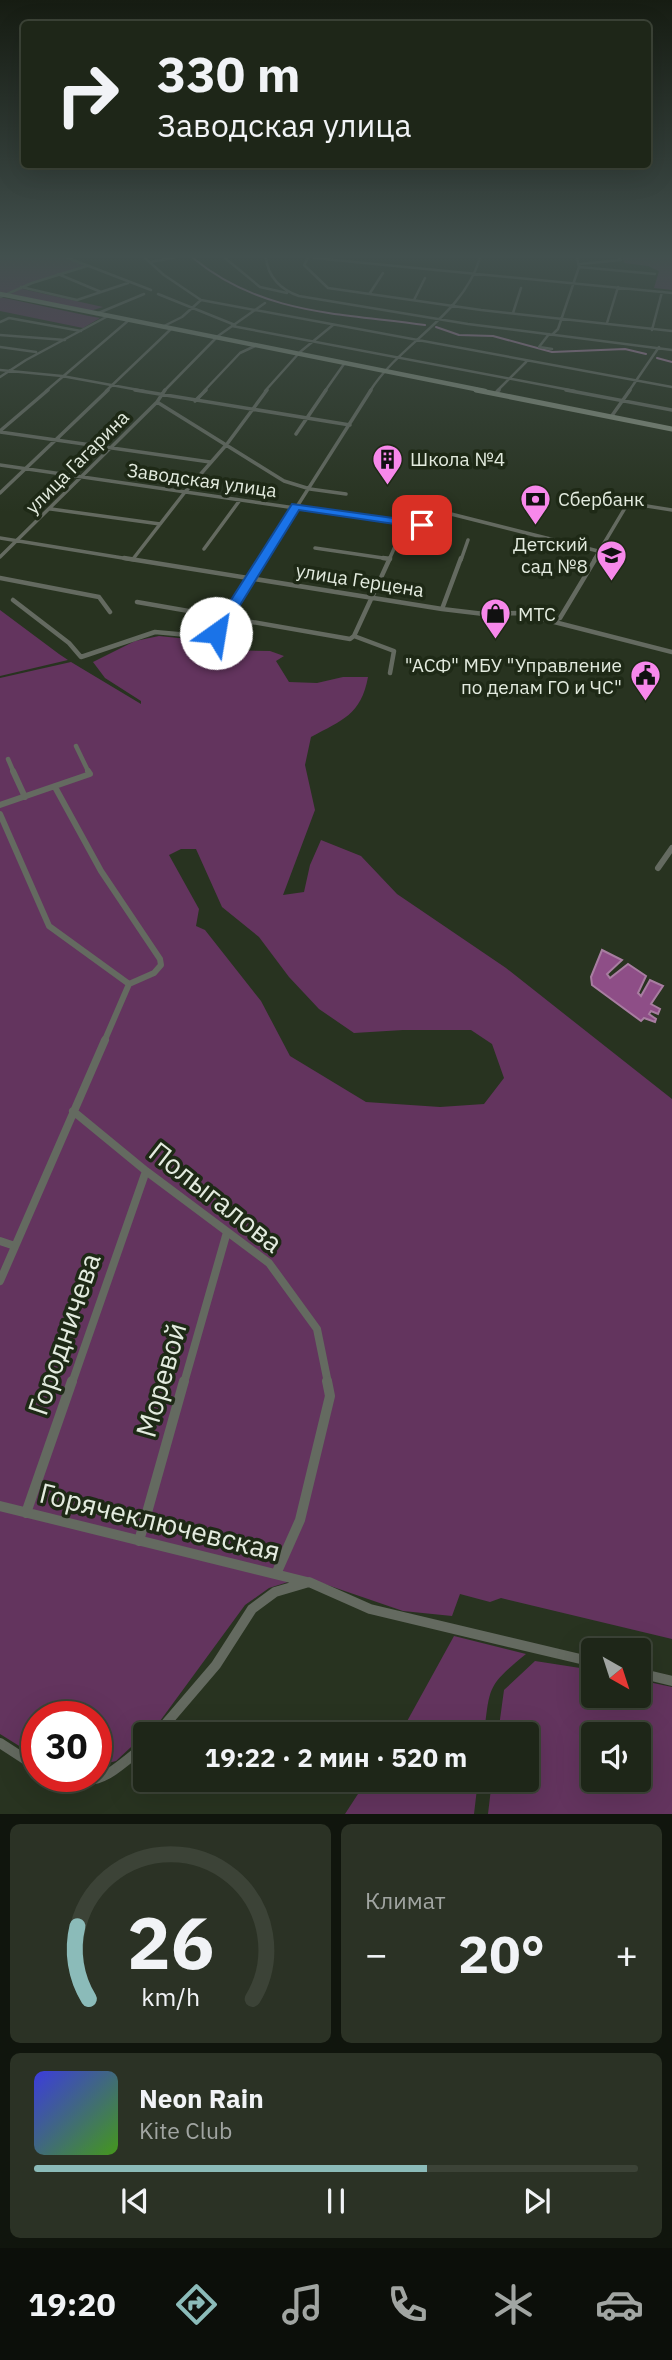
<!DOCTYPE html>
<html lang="ru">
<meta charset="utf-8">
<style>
body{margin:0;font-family:"IBM Plex Sans",sans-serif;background:#2b3225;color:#f1f3f6;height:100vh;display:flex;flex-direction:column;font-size:26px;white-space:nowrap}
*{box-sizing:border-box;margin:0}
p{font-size:23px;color:#a1a5a2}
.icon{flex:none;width:38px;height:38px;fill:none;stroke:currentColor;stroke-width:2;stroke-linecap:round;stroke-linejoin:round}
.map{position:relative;height:1814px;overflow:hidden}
.side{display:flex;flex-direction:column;gap:10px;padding:10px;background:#10150d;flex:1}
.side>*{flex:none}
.guide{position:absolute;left:21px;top:21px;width:630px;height:147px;border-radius:7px;box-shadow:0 7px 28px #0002,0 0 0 2px #3c4337;background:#1e2618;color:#f1f3f6;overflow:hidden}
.needle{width:46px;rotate:141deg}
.tools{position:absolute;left:581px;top:1638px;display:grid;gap:14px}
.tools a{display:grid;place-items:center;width:70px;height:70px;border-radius:7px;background:#1e2618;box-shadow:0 7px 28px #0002,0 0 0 2px #3c4337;font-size:35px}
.speed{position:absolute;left:21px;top:1701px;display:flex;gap:14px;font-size:35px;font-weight:700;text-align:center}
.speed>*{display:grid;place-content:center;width:91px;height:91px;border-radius:50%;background:#1e2618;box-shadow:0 7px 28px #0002,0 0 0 2px #3c4337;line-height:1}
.speed .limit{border:10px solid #d22;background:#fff;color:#111}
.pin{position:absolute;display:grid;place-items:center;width:60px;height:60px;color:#fff;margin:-30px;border-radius:14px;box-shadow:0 4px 10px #0006}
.me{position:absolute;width:77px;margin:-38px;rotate:32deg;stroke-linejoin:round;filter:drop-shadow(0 0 5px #0008)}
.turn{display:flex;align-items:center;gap:24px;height:147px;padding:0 21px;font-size:32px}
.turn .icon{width:91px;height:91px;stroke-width:2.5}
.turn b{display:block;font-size:49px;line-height:60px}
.big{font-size:52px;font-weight:700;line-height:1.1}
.side .card{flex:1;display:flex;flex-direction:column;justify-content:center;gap:10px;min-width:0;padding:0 24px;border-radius:10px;background:#2b3225}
.side .dial{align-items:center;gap:0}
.dial svg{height:182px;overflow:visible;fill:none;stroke:#3c4337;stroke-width:7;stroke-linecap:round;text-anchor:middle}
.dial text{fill:#f1f3f6;stroke:none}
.song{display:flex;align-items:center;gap:21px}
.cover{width:84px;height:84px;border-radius:10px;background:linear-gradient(135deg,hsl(240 70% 55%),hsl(100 70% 35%))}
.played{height:7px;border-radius:4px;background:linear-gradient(90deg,#8bbbb9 65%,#3c4337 65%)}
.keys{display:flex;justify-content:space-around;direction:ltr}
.heat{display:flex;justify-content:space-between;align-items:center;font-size:38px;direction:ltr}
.side .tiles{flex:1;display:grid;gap:10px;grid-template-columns:1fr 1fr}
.card:last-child{grid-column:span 2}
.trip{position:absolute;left:133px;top:1722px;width:406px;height:70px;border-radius:7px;background:#1e2618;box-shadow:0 7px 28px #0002,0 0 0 2px #3c4337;font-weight:700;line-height:70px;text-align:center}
.dock{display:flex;height:112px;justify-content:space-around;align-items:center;background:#0c0f0a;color:#a1a5a2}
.dock .icon{width:49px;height:49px}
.dock .current{color:#8bbbb9}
.dock b{font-size:32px;color:#f1f3f6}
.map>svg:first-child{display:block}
.green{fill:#63345e;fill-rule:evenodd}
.water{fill:#8e4e87;stroke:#a87da1;stroke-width:2}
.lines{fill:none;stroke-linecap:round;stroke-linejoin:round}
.stream{stroke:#a87da1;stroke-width:2}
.street-far5{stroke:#646a60;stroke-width:2.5}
.street-far4{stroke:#646a60;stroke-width:3.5}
.street-far3{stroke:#646a60;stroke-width:4.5}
.street-far2{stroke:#646a60;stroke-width:6}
.street-far1{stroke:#646a60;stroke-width:8}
.street{stroke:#646a60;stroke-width:10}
.secondary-far1{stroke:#818b7b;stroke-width:4.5}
.secondary{stroke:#818b7b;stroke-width:5}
.route{fill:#1a73e8;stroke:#114b97;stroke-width:2}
.labels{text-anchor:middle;stroke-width:7;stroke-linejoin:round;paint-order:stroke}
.far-poi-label{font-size:19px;fill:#e3ebdf;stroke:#1e2916;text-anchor:start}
.far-street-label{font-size:19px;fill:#e3ebdf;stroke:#1e2916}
.near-street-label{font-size:28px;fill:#e3ebdf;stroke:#1e2916}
</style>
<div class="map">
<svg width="672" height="1814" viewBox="0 0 672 1814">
<rect width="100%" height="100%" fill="#283320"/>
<path class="green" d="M0,258H66L86,266L18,288L103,307L90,311L0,293Z
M623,258H672V290L654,288L659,271L648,266L624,263Z
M0,297L89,316L100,318L83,328L0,311Z
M0,610L59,654L68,660L0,676Z
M159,636L207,641L226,650L270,651L284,656L276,661L289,682L317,683L343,677H368C361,715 342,720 311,737L305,765L315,810L283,895L304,892L310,865L321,840L361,856L397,894L506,968L672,1099V1639L501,1598L490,1602L460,1594L452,1616L403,1611L304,1577L269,1588L245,1605L152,1732L145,1734L116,1761L96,1766V1717H37V1757L0,1734V678L71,662L141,704V701L105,678L93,662L135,641ZM181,849H196L222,907L259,937L289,977L319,1009L354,1033L403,1030H471L492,1044L504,1078L484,1104L440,1107L366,1102L290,1056L261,1001L205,930L196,926L199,909L169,855Z
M454,1636L526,1654C487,1686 490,1686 484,1734H400Z
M535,1661L593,1670V1696H639V1680L672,1687V1814H488L492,1780H527V1734H498L504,1690ZM593,1734H639V1780H593Z
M367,1780H478L474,1814H345Z"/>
<path class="water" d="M602,950L622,960L607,974L610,978L628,964L646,976L638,993L641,996L650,980L663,986L651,1004L660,1009L658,1014L651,1011L649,1014L656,1019L655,1022L644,1018L641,1021L592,985L591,977Z"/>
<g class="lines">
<path class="stream" d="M193,258C262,315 340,313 425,325
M436,327L459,335L493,336L552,352L625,349L646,354
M657,358L672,362"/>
<path class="street-far5" d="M68,258L151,290
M145,258L164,275L201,300L672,387
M225,258L260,287L287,293
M266,258C268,277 281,290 299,296L468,324L672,350
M308,258L304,265L328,288L481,310L672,331
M314,258L672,293
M150,262L173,258
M580,264L621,260L619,258
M579,267L655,274
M58,274L101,292
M21,287L77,300L128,283
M370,293L383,273
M158,294L235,325
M0,297L32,283L87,266
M414,300L425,278
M513,313L521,288
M96,314L144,294
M0,322L9,318L81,331
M607,323L618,287
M232,326L575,391
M162,327L182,317L201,300
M652,330L662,292
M549,334L539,347L552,349
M553,334L558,329L579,267L577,258
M0,335L65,340
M0,347L36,352
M0,370L62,376L144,391
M0,377L26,360L108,316
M46,391L129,320
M106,391L171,329
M164,391L218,336L265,303
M204,391L240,353L255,346
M265,391L300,352L333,325
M325,391L344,364
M370,391C401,342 462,317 480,258
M497,391L526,362
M629,391L659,347"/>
<path class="street-far4" d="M135,390L350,425
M566,390L672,410
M495,394L499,390
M195,401L206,390
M157,402L284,481L310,489L346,494
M611,417L630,390
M0,431L48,390
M0,432L210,462
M296,434L326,390
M0,465L405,524L422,525L436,511L443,512L598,551
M0,493L108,390
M51,509L160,524
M0,538L135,560
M315,548L390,559
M204,549L240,500
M0,557L157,402L165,390
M133,559L185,492L227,444L267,390
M263,560L371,390
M389,560L405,524
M461,560L468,540
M594,560L628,503L672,510"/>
<path class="street-far3" d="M124,558L442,609L484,614L519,613L672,652
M383,558L390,559
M0,578L99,597L110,612
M13,600L69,643L81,657L155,632L210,637L216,633L264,558
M137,602L350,639L354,636L394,651L390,673
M442,609L461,558
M555,620L560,618L596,558
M354,636L390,558
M76,746L89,773
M8,759L14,773"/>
<path class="street-far2" d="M13,771L25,797
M55,787L101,871L160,959L161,965L154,973L129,984
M0,805L90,774L88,771
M0,814L49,926L129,984
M658,868L672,848
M104,1042L129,984"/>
<path class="street-far1" d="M73,1111L146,1171L269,1263L317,1329L328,1383
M0,1241L15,1246
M0,1281L105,1040
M72,1383L146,1171
M184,1383L227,1232"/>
<path class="street" d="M0,1506L307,1582
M26,1513L72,1381
M139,1541L184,1381
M276,1574L300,1520L330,1396L327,1381
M639,1673L672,1681
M157,1734L216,1665L252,1609L275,1592L309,1582L370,1609L593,1662
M0,1743L37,1767
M54,1776C100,1790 110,1772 145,1746"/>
<path class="secondary-far1" d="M0,294L485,391"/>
<path class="secondary" d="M476,390L672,429"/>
</g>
<linearGradient id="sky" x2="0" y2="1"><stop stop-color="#161c12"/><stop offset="0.5" stop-color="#42504e"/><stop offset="1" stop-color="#42504e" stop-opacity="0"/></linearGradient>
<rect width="672" height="512" fill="url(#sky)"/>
<path class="route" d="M292,504L422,522L428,525L422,528L299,510L221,636H212L210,633Z"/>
<defs>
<symbol id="building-pin" viewBox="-11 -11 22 30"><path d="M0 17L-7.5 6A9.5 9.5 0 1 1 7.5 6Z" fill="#f788eb" stroke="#1e2916"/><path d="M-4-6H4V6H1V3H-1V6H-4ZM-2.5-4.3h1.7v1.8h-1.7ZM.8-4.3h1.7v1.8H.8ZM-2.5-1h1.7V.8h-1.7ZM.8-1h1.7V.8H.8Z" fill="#111"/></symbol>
<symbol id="bank-pin" viewBox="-11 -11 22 30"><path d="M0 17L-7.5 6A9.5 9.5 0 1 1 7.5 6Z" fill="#f788eb" stroke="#1e2916"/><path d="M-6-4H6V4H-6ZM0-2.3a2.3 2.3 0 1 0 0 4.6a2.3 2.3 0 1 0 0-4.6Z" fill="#111"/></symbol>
<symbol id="school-pin" viewBox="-11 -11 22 30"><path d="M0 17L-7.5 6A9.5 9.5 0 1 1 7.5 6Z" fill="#f788eb" stroke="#1e2916"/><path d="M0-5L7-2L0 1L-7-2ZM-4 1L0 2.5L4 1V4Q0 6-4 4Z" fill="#111"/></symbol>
<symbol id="shop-pin" viewBox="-11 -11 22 30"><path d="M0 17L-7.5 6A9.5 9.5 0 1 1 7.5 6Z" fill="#f788eb" stroke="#1e2916"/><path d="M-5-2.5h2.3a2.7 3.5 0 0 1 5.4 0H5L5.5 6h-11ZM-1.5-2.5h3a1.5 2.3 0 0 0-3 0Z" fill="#111"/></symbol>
<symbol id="civic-pin" viewBox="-11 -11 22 30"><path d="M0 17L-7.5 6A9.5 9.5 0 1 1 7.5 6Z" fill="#f788eb" stroke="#1e2916"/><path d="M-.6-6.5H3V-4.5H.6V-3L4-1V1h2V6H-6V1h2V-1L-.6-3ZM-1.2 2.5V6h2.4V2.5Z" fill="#111"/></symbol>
</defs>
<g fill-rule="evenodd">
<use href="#building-pin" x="370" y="442" width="35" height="47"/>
<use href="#bank-pin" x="518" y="482" width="35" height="47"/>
<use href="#school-pin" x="594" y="538" width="35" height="47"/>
<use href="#shop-pin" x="478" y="596" width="35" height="47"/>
<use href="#civic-pin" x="628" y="658" width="35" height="47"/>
</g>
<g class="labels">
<g class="far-poi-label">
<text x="410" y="466">Школа №4</text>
<text x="558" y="506">Сбербанк</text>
<text x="588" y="551" text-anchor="end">Детский<tspan x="588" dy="22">сад №8</tspan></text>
<text x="518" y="621">МТС</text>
<text x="622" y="672" text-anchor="end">"АСФ" МБУ "Управление<tspan x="622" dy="22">по делам ГО и ЧС"</tspan></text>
</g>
<g class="far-street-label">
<text transform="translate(77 462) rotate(-45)" y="7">улица Гагарина</text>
<text transform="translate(202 480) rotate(8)" y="7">Заводская улица</text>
<text transform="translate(360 580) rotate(9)" y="7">улица Герцена</text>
</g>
<g class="near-street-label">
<text transform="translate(216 1197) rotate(38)" y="10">Полыгалова</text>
<text transform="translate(64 1334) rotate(-71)" y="10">Городничева</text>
<text transform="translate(161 1380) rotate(-74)" y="10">Моревой</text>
<text transform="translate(160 1522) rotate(14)" y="10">Горячеключевская</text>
</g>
</g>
</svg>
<div class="tools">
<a><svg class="needle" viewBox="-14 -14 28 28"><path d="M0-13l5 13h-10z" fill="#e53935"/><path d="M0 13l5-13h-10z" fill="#a1a5a2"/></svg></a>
<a><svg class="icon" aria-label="sound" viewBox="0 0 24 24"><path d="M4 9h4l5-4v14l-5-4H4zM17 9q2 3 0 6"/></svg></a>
</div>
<div class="speed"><div class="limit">30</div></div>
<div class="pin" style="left:422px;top:525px;background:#d93025"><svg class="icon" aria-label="arrive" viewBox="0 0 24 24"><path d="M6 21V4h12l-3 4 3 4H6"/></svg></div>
<svg class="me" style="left:216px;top:633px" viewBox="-20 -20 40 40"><circle r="19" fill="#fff"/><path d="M0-13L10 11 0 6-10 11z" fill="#1a73e8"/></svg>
<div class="trip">19:22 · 2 мин · 520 m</div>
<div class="guide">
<div class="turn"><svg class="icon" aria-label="right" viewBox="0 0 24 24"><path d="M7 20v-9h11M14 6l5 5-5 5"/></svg><div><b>330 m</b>Заводская улица</div></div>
</div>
</div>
<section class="side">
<div class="tiles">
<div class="card dial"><svg viewBox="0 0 100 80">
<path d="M14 69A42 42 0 1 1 86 69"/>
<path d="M14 69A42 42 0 0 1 9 37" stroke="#8bbbb9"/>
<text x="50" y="56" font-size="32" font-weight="700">26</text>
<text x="50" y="72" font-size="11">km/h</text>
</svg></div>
<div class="card"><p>Климат</p>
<div class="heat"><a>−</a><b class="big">20°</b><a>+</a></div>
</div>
<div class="card">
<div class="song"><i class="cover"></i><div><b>Neon Rain</b><p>Kite Club</p></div></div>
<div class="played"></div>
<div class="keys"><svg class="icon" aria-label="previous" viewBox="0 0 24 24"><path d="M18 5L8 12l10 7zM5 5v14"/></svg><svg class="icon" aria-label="pause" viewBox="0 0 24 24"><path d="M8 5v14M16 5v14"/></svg><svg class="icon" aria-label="next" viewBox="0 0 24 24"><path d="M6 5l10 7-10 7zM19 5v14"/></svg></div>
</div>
</div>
</section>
<nav class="dock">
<b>19:20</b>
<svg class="icon current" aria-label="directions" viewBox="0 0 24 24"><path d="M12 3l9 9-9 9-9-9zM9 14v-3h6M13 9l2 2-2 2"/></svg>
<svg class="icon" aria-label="music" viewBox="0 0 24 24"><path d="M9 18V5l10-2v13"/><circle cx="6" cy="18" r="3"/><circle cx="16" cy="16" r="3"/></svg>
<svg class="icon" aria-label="phone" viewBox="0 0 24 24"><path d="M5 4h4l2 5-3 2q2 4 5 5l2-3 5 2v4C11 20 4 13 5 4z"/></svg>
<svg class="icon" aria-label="climate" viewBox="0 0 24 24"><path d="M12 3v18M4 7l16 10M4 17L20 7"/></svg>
<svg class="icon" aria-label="car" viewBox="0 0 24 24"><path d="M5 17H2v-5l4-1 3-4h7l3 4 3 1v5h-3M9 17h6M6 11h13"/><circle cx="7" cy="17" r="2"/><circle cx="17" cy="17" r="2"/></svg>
</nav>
